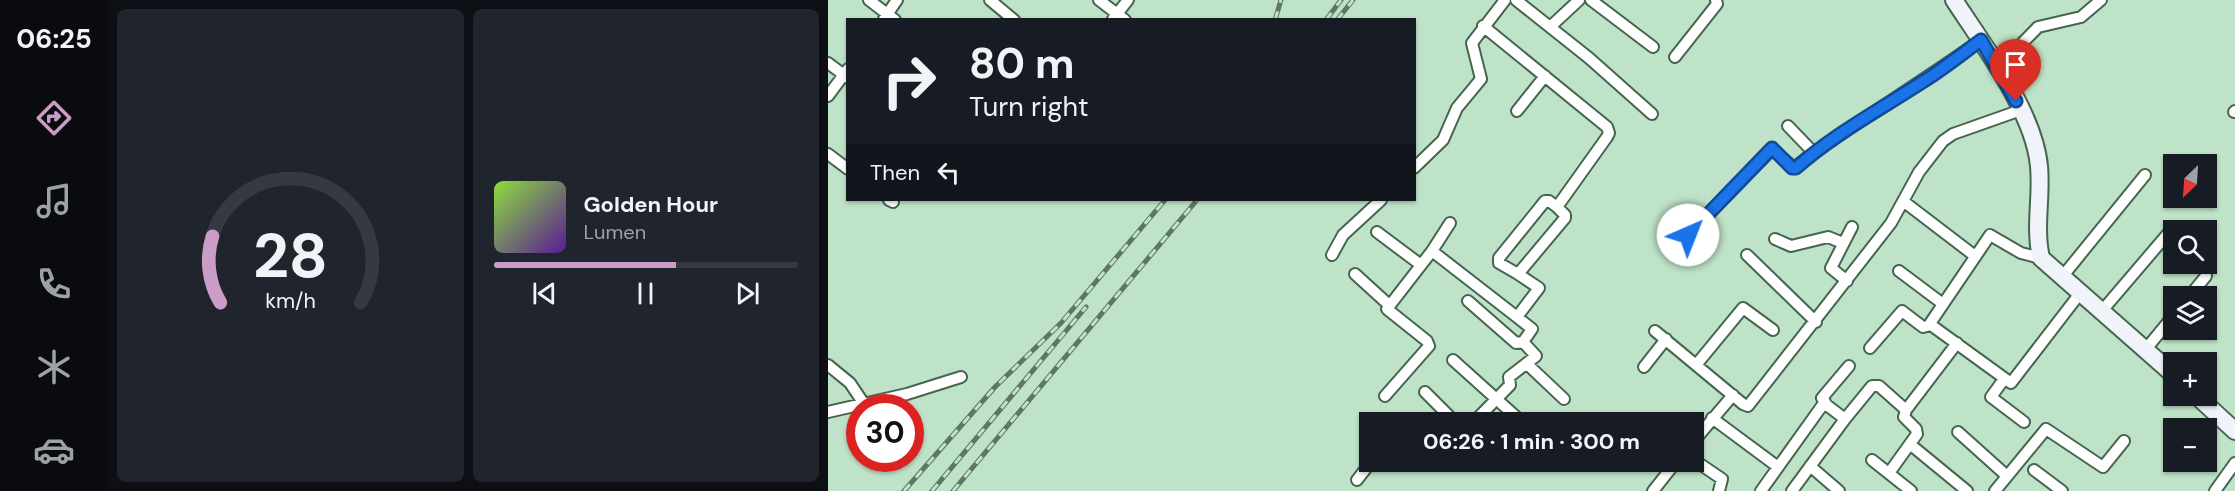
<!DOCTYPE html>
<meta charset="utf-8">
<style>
body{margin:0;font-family:"DM Sans",sans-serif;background:#20242c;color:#f1f3f6;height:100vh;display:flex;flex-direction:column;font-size:22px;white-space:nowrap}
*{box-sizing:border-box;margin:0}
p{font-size:20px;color:#9ea1a6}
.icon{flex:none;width:33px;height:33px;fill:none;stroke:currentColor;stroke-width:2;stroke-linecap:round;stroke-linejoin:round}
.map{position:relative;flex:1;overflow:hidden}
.side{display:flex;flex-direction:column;gap:9px;padding:9px;background:#0d0f14;width:720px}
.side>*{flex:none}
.guide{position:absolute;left:18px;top:18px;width:570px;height:183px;border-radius:0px;box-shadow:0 2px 4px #0004;background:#171b24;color:#f1f3f6;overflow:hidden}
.needle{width:39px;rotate:205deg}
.buttons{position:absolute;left:1335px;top:154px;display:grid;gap:12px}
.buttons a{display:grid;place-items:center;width:54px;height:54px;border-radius:0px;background:#171b24;box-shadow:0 2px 4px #0004;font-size:30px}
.speed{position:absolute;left:18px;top:394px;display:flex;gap:12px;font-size:30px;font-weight:700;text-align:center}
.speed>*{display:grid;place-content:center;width:78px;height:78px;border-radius:50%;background:#171b24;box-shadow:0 2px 4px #0004;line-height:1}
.speed .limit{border:9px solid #d22;background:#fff;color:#111}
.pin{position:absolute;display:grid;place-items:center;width:51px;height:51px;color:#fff;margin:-62px -26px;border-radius:50% 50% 50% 0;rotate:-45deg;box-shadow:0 0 6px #0007}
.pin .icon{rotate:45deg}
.me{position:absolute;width:66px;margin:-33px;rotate:44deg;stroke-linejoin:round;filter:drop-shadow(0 0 4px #0008)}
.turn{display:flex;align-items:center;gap:21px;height:126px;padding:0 24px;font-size:27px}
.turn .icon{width:78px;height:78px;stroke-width:2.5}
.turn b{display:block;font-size:42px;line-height:51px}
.then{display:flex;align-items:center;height:57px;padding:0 24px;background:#0003;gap:12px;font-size:22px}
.side .widget{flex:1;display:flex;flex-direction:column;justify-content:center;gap:9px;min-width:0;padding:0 21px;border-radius:9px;background:#20242c}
.side .dial{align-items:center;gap:0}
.dial svg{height:156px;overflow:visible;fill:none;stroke:#363941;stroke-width:7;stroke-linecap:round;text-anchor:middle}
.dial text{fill:#f1f3f6;stroke:none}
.song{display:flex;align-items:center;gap:18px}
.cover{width:72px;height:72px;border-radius:9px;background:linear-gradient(135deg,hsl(90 70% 55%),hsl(270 70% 35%))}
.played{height:6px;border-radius:3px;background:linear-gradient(90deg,#cc9cc9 60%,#363941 60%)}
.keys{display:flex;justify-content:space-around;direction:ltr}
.side .tiles{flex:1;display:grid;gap:9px;grid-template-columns:repeat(2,1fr)}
.trip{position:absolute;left:531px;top:412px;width:345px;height:60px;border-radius:0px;background:#171b24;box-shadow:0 2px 4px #0004;font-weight:700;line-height:60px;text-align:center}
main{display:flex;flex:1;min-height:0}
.tabs{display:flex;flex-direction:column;width:108px;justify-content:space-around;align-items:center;background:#090b0e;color:#9ea1a6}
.tabs .icon{width:42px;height:42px}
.tabs .on{color:#cc9cc9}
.tabs b{font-size:27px;color:#f1f3f6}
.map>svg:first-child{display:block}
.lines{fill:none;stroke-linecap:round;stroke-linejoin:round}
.street-casing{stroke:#46654e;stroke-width:14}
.secondary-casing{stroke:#46654e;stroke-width:20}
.street{stroke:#fff;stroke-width:10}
.secondary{stroke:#f0f3fa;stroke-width:16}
.rail-casing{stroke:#5f7665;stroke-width:5}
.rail{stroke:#bfe3c8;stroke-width:3;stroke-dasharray:9;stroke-linecap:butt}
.route-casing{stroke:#114b97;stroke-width:15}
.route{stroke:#1a73e8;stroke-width:10}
</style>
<main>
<nav class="tabs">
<b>06:25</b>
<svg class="icon on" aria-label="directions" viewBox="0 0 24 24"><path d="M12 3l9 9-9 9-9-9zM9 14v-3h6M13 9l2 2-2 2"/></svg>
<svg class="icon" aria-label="music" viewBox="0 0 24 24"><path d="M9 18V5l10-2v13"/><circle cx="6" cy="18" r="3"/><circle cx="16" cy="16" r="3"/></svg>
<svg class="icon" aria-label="phone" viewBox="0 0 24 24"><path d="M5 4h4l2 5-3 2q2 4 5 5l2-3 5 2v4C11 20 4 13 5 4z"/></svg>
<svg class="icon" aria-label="climate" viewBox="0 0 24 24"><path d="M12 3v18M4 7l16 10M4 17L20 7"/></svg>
<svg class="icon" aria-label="car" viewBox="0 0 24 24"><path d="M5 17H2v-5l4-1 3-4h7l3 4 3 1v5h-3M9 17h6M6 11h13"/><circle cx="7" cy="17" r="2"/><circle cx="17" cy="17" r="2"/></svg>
</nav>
<section class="side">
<div class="tiles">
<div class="widget dial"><svg viewBox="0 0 100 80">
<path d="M14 69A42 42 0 1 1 86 69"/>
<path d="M14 69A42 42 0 0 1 10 35" stroke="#cc9cc9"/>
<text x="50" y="56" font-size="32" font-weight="700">28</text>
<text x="50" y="72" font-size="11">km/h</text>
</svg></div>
<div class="widget">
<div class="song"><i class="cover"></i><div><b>Golden Hour</b><p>Lumen</p></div></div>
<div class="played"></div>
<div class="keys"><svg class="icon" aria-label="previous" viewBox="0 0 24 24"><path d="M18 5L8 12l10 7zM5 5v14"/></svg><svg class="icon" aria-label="pause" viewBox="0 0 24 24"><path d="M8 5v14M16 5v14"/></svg><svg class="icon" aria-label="next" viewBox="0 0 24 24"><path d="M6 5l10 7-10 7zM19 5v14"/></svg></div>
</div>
</div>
</section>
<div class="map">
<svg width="1407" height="491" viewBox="0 0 1407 491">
<rect width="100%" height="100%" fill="#bfe3c8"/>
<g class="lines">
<defs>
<path id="street" d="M41,0L67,20
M162,0L186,20
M271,0L297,20
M688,0L761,58L824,114
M763,0L825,47
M56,19L69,0
M285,19L300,0
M655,26L779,127L781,133L779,137L729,207L721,201H717L671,258V263L690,274
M722,27L751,0
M847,57L889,4L888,0
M0,63L20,78
M1170,68L1210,27L1253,17L1273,0
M0,96L20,69
M689,111L717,76
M1406,112L1407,111
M960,126L986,153C1041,114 1098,79 1153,40
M0,154L20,169
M586,168L615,140L629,108L653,79L644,43L677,0
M61,200L65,202
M1075,201L1147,256
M549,232L593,265
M860,235L944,149L966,168L985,153
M947,239L963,246L1000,237L1015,243
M604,251L622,223
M504,255L515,235L553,200
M919,255L988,322
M1071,271L1115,304
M527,274L561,305
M1234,277L1317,175
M1019,281L1003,268L1024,227
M1361,297L1378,276
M640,301L688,343L695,342
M1273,312L1343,230
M1101,325L1162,235L1193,253L1213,258
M827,331L915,404L920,406L1063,223L1091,172L1115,141L1125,134L1193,110
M1042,348L1074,311L1095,327L1103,325L1183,383L1253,292
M1318,349L1346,315
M625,360L695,423
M699,364L736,399
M0,365L22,383L36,404
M868,365L915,308L945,330
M816,367L838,339
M1176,379L1163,397L1196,422
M597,392L628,423
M557,396L601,346L599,341L559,309L604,251L689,317L711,288L690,274L737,218V215L729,207
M997,402L994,398L1021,366
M0,412L79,394L133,377
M884,418L950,467
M645,423L682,385L681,377L708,356L695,342L704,329L689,317
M1130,432L1179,476
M866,441L905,395
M1083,445L1139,491
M866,460L894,479L891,491
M1044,460L1083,491
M982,466L1011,491
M1206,470L1234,491
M1061,473L1089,434L1088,429L1076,417L1078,410L1129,343
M529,480L543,462
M825,491L848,462
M933,491L996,403L1017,419
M964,491L1017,419L1044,386H1051L1078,410
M1167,491L1218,429L1275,467L1296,441
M1387,491L1407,463"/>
<path id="secondary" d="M1126,0C1156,46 1206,112 1211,166C1214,197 1206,227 1213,258L1346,375
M1369,396L1407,431"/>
</defs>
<use href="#street" class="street-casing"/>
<use href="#secondary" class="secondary-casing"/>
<use href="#street" class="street"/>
<use href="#secondary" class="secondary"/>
<defs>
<path id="rail" d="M447,20L453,0
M498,20L513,0
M509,20L525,0
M76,491L167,387L233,323L337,200
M104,491L258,307
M125,491L369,200"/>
</defs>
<use href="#rail" class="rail-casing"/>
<use href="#rail" class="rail"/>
</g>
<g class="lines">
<defs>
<path id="route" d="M860,235L944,148L964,168H968C1006,134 1053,109 1096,81C1115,69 1134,54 1153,40L1188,101"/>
</defs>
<use href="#route" class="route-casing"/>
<use href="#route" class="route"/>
</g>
</svg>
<div class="buttons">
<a><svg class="needle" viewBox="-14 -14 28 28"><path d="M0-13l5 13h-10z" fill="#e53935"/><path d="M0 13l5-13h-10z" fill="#9ea1a6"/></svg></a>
<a><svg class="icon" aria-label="search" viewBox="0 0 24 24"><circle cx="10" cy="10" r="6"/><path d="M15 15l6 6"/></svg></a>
<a><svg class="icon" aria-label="layers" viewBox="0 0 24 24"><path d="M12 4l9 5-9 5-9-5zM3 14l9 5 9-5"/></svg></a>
<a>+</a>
<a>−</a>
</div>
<div class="speed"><div class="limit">30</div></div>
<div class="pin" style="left:1188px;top:101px;background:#d93025"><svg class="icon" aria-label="arrive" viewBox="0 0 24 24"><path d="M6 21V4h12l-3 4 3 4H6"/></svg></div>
<svg class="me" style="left:860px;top:235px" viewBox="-20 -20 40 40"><circle r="19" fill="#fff"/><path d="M0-13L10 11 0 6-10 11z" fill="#1a73e8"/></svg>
<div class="trip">06:26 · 1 min · 300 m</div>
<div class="guide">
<div class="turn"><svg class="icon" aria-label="right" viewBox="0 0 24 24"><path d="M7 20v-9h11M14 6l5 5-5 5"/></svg><div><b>80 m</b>Turn right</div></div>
<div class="then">Then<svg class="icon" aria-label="left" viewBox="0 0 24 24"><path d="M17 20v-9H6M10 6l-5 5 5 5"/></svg></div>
</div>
</div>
</main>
